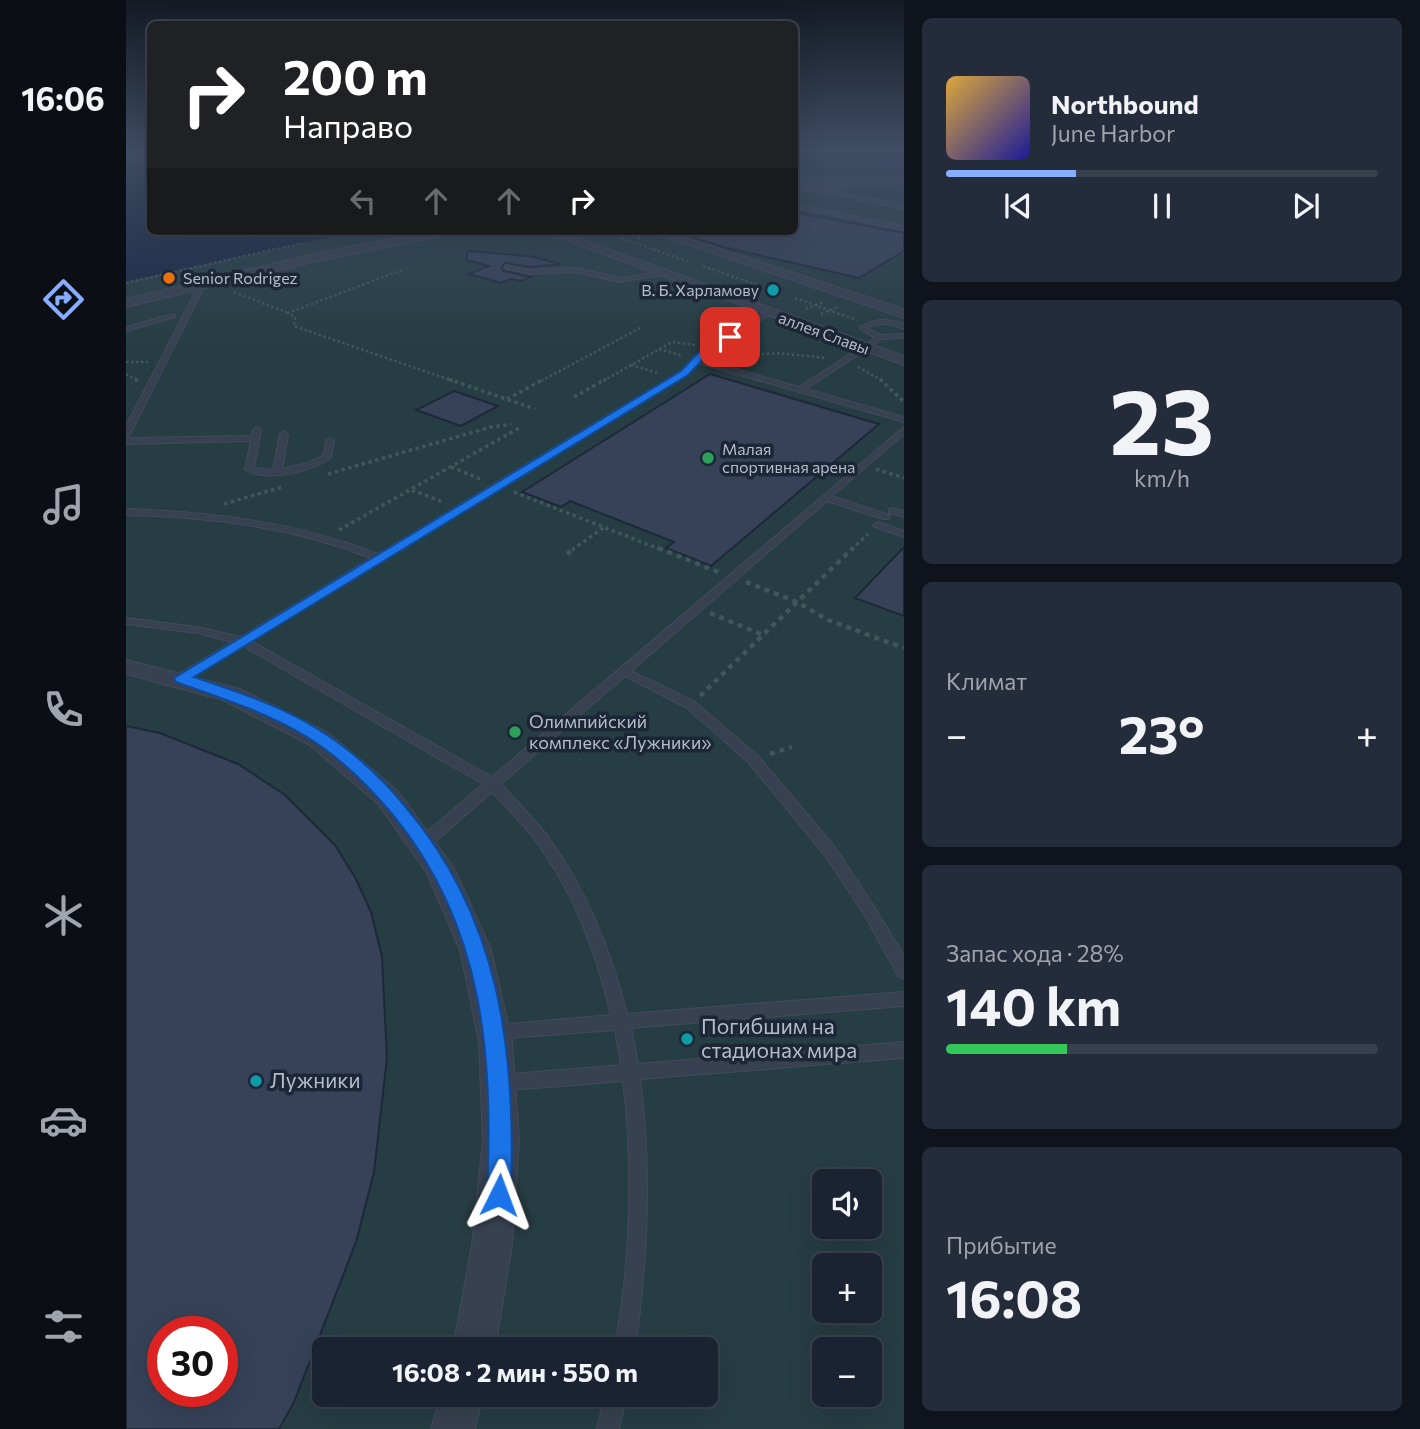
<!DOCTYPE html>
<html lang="ru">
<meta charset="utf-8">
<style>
body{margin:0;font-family:Commissioner,sans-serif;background:#242b3a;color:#f1f3f6;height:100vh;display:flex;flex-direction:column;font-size:26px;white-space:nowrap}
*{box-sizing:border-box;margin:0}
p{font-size:23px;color:#a0a4ac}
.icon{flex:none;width:38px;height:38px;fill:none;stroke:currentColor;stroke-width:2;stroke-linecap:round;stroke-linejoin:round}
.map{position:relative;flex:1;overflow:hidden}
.drawer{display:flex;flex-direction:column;gap:18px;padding:18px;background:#0f131c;width:516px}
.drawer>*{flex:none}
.hud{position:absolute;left:21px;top:21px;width:651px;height:214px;border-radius:10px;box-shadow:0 7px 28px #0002,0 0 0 2px #39404d;background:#202124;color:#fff;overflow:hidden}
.tools{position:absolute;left:686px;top:1169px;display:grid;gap:14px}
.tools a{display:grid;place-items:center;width:70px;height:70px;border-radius:10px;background:#1b2332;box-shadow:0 7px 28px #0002,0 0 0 2px #39404d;font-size:35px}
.speed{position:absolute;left:21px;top:1316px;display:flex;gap:14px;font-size:35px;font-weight:700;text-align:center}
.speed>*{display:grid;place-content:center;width:91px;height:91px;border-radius:50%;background:#1b2332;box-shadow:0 7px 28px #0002,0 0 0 2px #39404d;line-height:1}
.speed .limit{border:10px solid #d22;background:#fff;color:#111}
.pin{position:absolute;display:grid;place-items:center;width:60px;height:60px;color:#fff;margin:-30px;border-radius:14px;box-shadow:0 4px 10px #0006}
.me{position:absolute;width:77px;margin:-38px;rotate:3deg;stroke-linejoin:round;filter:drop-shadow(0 0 5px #0008)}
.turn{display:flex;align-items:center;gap:24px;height:147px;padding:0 21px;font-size:32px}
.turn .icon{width:91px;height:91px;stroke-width:2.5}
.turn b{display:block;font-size:49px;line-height:60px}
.lanes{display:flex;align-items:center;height:66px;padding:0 21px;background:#0003;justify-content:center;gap:35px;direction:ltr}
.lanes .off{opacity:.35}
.big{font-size:52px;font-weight:700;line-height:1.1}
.drawer .tile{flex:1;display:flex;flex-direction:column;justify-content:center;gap:10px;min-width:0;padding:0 24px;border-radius:10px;background:#242b3a}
.drawer .dial{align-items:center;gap:0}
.dial b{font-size:91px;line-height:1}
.song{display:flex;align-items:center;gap:21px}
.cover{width:84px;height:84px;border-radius:10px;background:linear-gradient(135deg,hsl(40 70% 55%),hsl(240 70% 35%))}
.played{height:7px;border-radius:4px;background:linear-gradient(90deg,#86adff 30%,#39404d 30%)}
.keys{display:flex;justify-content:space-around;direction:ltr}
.heat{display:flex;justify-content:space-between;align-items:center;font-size:38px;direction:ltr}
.charge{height:10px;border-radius:5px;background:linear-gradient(90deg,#34c759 28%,#39404d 0)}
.trip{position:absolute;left:186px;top:1337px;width:406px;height:70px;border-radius:10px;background:#1b2332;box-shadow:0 7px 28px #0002,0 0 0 2px #39404d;font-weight:700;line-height:70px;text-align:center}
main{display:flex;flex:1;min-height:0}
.menu{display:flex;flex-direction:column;width:126px;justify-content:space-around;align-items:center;background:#0b0e14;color:#a0a4ac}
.menu .icon{width:49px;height:49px}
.menu .selected{color:#86adff}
.menu b{font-size:32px;color:#f1f3f6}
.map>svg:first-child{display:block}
.green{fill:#263d43;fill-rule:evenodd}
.water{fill:#152541}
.building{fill:#354258;stroke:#1f2839;stroke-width:2;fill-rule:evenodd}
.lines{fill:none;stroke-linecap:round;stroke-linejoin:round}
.service-casing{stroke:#424a5a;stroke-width:2}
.minor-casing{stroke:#424a5a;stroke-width:2}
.path-far3{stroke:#3f575a;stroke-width:2;stroke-dasharray:2.5 2.5;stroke-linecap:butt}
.path-far2{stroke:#3f575a;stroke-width:2.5;stroke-dasharray:2.5 2.5;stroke-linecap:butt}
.path-far1{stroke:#3f575a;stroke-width:3.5;stroke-dasharray:3.5 3.5;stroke-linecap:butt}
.path{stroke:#3f575a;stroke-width:4.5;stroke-dasharray:5 5;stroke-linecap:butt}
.service{fill:#384151;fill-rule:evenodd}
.minor{fill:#384151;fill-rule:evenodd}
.route{fill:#1a73e8;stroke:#114b97;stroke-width:2}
.food-dot{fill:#e8710a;stroke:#1d2637;stroke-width:2.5}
.culture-dot{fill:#0f9aa8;stroke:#1d2637;stroke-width:2.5}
.leisure-dot{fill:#2e9e5b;stroke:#1d2637;stroke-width:2.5}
.labels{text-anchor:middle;stroke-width:7;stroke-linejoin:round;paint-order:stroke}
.far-poi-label{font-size:16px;fill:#b5bccc;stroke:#1d2637;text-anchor:start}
.far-street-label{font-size:16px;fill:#b5bccc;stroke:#1d2637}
.poi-label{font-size:18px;fill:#b5bccc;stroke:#1d2637;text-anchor:start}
.near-poi-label{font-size:21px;fill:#b5bccc;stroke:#1d2637;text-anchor:start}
</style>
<main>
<nav class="menu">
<b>16:06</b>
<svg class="icon selected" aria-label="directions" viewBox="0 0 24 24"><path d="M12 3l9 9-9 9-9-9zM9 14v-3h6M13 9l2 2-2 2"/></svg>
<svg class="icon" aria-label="music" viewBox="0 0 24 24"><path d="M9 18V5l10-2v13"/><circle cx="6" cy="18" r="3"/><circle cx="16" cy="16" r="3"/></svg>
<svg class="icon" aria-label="phone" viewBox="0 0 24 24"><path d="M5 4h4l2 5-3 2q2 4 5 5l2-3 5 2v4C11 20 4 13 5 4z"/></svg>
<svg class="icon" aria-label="climate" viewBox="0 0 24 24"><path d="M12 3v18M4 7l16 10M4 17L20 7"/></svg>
<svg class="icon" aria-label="car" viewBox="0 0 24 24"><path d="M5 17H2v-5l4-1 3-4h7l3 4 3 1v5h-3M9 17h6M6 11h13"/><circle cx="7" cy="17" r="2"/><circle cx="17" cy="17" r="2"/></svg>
<svg class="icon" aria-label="filters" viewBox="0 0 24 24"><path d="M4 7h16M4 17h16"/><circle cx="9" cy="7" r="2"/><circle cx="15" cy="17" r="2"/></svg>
</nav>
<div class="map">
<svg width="778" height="1429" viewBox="0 0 778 1429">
<rect width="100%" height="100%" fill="#242f42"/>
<path class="green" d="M778,169V1429H0V282L233,231H668L669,175ZM698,1181H744V1227H698ZM698,1265H744V1311H698ZM37,1332H96V1391H37ZM198,1349H579V1395H198ZM698,1349H744V1395H698Z"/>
<path class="water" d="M669,150H778V169L669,175Z
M24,163V231H229L0,281V166Z"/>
<path class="building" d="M668,212L778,233V251L733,278L597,247L559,235L560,231H668Z
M342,251L403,256L435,264L404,267L379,263L376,267L377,271L405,277L394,281L385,279L375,283L343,274L363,266L340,260Z
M584,374L753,424L585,566L540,548L548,542L444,501L435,507L396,492Z
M328,391L372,406L335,426L290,410Z
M778,547V616L729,598Z
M0,726L34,733L112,764L159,795L209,845L230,879L245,912L256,957L261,1058L248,1172L230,1242L168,1402L153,1429H0ZM37,1332H96V1391H37Z"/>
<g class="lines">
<defs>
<path id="service" d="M24,155V157L0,160V158Z
M675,185L778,205V209L673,188Z
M668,204L778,226V230L668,207Z
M380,265L404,270L450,268L493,278L537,272L540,274L493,282L450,272L404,274L378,268Z
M77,281L80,283L4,434L0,437V426L74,283Z
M644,311L646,312V314L581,354L575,359L673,387L749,338L734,329V327C747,318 760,319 775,323L778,324V329C765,324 753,321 740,328L755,335L778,334V338L756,339L680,389L778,417V422L572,363L561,375L125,641L366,777L778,427V434L706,496L763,515V519H757L701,501L505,671L569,702L632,756L708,846L749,908L778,956V978L772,976L739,916L698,854L622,762L561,708L499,676L375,784C390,801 408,818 422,837C461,889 485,951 501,1014L778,992V1006L505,1028L512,1064L778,1042V1058L514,1079C526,1170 522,1259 509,1349H489C492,1324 497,1300 499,1275C505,1210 505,1145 497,1081L374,1091L368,1089L365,1083L368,1077L374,1075L495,1065L489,1030L370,1039L364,1037L362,1032L364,1027L370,1025L485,1015C471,955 449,895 412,844C399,825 381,809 366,792L304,846L299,847L294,846L292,842L294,838L357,784L117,646L59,681H51L49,678L51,675L106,642L71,633L0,624V618L71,627L115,637L245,558C166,527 85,517 0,515V509C87,512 171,522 252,554L555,371L575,350Z
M47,314L49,315V317L0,331V327Z
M131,427L135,430L128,468L147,470L154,434L158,431L162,434L156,469L182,463L197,456L200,441L204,438L208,441L205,457C188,472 138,483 119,469L125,441L0,444V438L126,436L127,430Z
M766,508L778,511V517L763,513V509Z
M752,522L778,531V537L749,527L747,525Z
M479,1395H501L493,1429H471Z"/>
<path id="minor" d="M778,177V183L668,190V184Z
M307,231H330L324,234L196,260L0,307V299L196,252Z
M415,231H432L778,356V365Z
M522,231H539L778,309V318Z
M0,660L114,689L202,733L271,790L328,868L365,950L386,1041L393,1140L386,1245L369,1349H327L346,1245L357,1140L353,1041L334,950L301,873L252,804L184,745L97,700L0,674Z
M315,1395H357L349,1429H305Z"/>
</defs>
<use href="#service" class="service-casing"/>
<use href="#minor" class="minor-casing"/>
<path class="path-far3" d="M476,231L532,251
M493,231L516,239
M142,251L177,243"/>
<path class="path-far2" d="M527,249L563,262
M577,266L631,285
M276,270L162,313L169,317L168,326L327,381
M0,283L150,249
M108,292L162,313
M669,298L731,320
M680,309L698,302
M695,314L712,307
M533,349L557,356
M611,356L652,353L700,358
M0,362H22
M505,365L532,373
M732,367L757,381
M0,374L12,381
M415,381L516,327
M477,381L546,342L569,345"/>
<path class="path-far1" d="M9,379L14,382
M322,379L409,409
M754,379L778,402
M448,397L480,379
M381,399L418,379
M325,467L357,480
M750,469L778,478
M202,474L365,427L385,424
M286,490L317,502
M388,492L536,550
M98,504L156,487
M213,530L393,428
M446,550L477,528
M725,550L742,534"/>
<path class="path" d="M532,548L592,572
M441,554L449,548
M620,582L671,602L702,620L778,648
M584,613L637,635
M574,696L727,548
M644,754L666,747"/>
<use href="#service" class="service"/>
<use href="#minor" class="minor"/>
</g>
<linearGradient id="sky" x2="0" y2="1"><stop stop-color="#141a24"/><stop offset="0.43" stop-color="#3f4d65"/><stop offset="1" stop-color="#3f4d65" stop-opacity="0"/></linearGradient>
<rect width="778" height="350" fill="url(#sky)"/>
<path class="route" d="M600,335L608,337L582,354L562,375L68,677C112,692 156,706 195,731C228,752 254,776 278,805C375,918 390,1052 385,1195L381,1204L373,1208L364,1204L361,1195C368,1058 358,926 267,815C242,785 215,758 181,737C140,712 95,698 50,682L48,678L555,371L575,350Z"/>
<circle class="food-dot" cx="43" cy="278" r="7"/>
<g class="culture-dot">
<circle cx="647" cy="290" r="7"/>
<circle cx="561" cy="1039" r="7"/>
<circle cx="130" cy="1081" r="7"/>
</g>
<g class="leisure-dot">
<circle cx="582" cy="458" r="7"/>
<circle cx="389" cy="732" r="7"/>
</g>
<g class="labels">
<g class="far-poi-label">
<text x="57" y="284">Senior Rodrigez</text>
<text x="633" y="296" text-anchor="end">В. Б. Харламову</text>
<text x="596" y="455">Малая<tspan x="596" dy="18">спортивная арена</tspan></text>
</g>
<g class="far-street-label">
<text transform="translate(698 333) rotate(20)" y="6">аллея Славы</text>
</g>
<g class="poi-label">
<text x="403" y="728">Олимпийский<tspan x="403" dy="21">комплекс «Лужники»</tspan></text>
</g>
<g class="near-poi-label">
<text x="575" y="1034">Погибшим на<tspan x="575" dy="24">стадионах мира</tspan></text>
<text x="144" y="1088">Лужники</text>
</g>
</g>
</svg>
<div class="tools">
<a><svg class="icon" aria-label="sound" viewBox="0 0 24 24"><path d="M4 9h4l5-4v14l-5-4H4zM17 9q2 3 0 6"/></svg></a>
<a>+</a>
<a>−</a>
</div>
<div class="speed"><div class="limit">30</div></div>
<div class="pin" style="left:604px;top:337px;background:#d93025"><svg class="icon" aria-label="arrive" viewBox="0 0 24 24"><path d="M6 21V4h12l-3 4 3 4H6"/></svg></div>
<svg class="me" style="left:373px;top:1195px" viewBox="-20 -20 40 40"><path d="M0-17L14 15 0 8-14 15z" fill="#1a73e8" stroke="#fff" stroke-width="4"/></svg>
<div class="trip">16:08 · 2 мин · 550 m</div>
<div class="hud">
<div class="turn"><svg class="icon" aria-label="right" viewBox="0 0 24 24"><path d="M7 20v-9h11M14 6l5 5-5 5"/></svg><div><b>200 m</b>Направо</div></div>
<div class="lanes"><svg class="icon off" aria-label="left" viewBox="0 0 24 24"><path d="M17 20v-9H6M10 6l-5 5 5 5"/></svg><svg class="icon off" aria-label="ahead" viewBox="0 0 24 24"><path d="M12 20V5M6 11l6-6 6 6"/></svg><svg class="icon off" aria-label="ahead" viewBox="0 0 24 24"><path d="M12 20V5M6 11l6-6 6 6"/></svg><svg class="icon" aria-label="right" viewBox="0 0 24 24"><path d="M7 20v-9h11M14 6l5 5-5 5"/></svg></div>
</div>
</div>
<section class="drawer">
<div class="tile">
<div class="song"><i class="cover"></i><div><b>Northbound</b><p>June Harbor</p></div></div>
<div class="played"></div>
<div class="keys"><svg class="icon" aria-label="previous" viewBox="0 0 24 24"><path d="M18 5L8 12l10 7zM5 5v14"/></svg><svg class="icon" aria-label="pause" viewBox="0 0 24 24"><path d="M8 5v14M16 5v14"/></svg><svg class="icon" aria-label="next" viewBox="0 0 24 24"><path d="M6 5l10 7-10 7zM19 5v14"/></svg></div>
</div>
<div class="tile dial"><b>23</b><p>km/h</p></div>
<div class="tile"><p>Климат</p>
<div class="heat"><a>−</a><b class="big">23°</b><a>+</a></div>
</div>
<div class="tile"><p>Запас хода · 28%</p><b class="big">140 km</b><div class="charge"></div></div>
<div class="tile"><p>Прибытие</p><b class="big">16:08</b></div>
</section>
</main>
